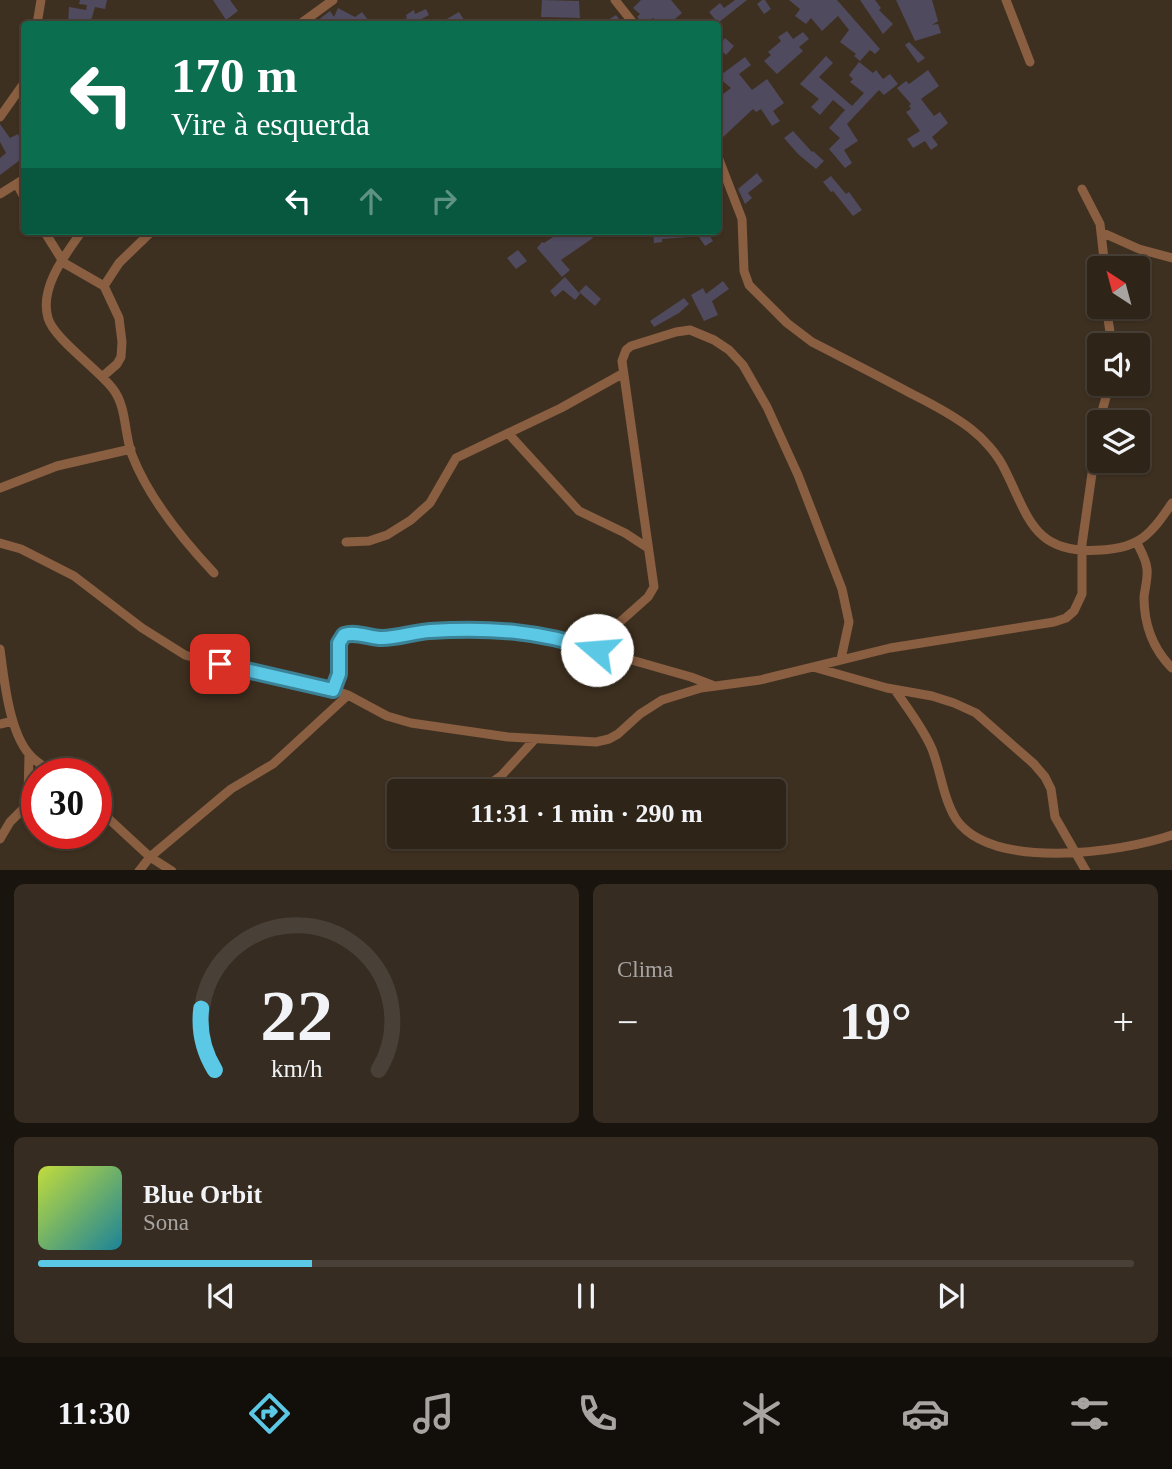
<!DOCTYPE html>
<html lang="pt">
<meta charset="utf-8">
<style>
body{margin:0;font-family:"Times New Roman",serif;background:#362c21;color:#f1f3f6;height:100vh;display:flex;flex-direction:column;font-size:26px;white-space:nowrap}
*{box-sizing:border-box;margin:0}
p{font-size:23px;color:#a7a4a2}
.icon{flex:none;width:38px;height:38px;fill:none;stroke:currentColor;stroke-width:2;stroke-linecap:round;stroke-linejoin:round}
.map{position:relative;height:870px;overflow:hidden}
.sheet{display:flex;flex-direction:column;gap:14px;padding:14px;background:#19140d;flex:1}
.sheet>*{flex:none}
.top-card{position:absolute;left:21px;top:21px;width:700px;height:214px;border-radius:7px;box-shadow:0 2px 5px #0004,0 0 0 2px #494137;background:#0b6e4f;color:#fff;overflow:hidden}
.needle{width:46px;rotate:324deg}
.controls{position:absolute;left:1087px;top:256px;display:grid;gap:14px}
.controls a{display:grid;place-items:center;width:63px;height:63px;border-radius:7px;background:#2e2418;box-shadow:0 2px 5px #0004,0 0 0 2px #494137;font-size:35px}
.speed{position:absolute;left:21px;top:758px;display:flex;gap:14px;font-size:35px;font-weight:700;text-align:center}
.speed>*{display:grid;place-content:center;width:91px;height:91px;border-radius:50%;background:#2e2418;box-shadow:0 2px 5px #0004,0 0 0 2px #494137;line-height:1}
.speed .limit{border:10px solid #d22;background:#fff;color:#111}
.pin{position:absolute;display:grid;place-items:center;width:60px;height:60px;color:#fff;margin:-30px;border-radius:14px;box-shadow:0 4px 10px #0006}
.me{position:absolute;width:77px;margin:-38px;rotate:288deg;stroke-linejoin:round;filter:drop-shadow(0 0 5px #0008)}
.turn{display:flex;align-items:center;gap:24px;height:147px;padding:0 35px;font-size:32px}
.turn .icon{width:91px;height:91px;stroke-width:2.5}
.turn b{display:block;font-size:49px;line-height:60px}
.lanes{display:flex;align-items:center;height:66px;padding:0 35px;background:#0003;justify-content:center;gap:35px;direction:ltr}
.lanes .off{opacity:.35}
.big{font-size:52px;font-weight:600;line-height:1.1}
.sheet .widget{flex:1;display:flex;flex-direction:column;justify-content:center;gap:10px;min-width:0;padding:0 24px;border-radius:10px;background:#362c21}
.sheet .dial{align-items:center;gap:0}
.dial svg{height:182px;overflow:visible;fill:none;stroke:#494137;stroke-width:7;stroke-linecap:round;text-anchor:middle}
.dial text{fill:#f1f3f6;stroke:none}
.song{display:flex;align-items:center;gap:21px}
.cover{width:84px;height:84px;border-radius:10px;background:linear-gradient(135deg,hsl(70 70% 55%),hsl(190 70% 35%))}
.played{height:7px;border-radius:4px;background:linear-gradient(90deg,#5bc8e6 25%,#494137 25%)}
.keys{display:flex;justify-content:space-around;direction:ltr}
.heat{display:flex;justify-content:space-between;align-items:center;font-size:38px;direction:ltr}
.sheet .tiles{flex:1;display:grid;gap:14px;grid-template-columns:1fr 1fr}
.widget:last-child{grid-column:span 2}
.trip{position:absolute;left:387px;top:779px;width:399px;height:70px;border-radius:7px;background:#2e2418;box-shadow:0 2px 5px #0004,0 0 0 2px #494137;font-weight:600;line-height:70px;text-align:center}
.tab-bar{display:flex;height:112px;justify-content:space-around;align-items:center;background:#120e0a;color:#a7a4a2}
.tab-bar .icon{width:49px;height:49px}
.tab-bar .on{color:#5bc8e6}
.tab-bar b{font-size:32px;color:#f1f3f6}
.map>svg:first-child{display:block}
.building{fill:#4f4a5e}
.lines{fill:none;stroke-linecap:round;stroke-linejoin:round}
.minor{stroke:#895e41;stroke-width:9}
.route-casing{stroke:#3b8296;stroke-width:18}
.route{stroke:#5bc8e6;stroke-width:12}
</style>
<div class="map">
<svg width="1172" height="871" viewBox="0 0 1172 871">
<rect width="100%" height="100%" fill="#3e3020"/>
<path class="building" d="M80,0H107L105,9L95,7L90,24H68L69,7L86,10L87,5L79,4Z
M213,0H230L238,11L226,20Z
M542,0L579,1L580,18L541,17Z
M641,0H671L682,13L669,24H660L653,18L644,24L637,17L640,14L633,8Z
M735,0H747L718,23L709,12L720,3L724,8Z
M762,0H765L771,9L764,14L757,4Z
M789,0H837L880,49L875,54L870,50L860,61L854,56L856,54L840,42L849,30L838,16L822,31L811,18L806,24L795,16L800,9Z
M860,0H875L881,8L879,10L893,24L883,34Z
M896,0H932L938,21L932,25L938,24L941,33L915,41Z
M338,8L355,17L362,12L371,24H319L317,21L330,11L334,17Z
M426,9L429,15L412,24H395L407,18L406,15L414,10L415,14Z
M459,12L464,20L456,24H438Z
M616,15L623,24H602Z
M787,31L793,39L803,32L809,39L799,47L803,51L777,74L764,61L771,55L768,52L781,41L778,37Z
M725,38L734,46L726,55L718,47Z
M909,42L925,58L918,63L905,45Z
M826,56L833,63L819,77L852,106L864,93L850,82L853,79L849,75L859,62L873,73L876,70L883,79L890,74L898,84L884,95L879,90L847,124L858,141L844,150L852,163L845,168L829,149L840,138L829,128L845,110L833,100L820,115L811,107L819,99L800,84Z
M745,57L751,65L739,74L752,90L767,79L784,103L773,111L780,121L772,126L761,109L756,112L753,109L722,138L718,132V98L731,88L718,77Z
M928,70L939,86L921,99L934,116L940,112L948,123L932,137L938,145L931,150L925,141L913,148L907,139L920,131L906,112L911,109L909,106L911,104L897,88L906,81L909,84Z
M0,124L10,138L18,134L24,146V157L0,175V158L6,153L0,142Z
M793,131L812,152L813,151L824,161L816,169L798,154L784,138Z
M757,173L763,181L748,193L752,198L745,204L738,189Z
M831,176L846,194L849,192L862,210L853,216L833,191L831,192L823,182Z
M562,231H573L578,237L587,231L593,238L561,260L570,270L562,277L537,248L542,242L544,243Z
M653,231H688V237L662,239V242L654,243Z
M695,231H707L713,241L705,246Z
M518,250L527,261L516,269L507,258Z
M565,277L580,294L575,300L563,290L555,297L550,291Z
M723,281L729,289L712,301L718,315L704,321L691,295L703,288L706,294Z
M586,285L601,299L595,306L579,292Z
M684,298L689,304L679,313L654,327L650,321Z"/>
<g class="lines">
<path class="minor" d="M615,0L634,24
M1006,0L1030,62
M37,24L41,0
M300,24L333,0
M0,117L24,83
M718,157L742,219L744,271L749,285L787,323L812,342C845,359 879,376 912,394C932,404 953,415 971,429C984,439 998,455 1005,470C1029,518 1034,555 1101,550C1140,548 1151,534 1172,503
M17,184L24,197
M1082,189L1100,224L1105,268
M0,194L24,179
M44,231L64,263L104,286L119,318L122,342L121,357L117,364L102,377
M82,231C66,254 39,287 48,318C54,339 98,369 113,389C127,407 124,434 132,455C149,499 183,540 214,573
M1101,232L1139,249L1172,258
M104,286L119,263L152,231
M1106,306L1112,345
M1099,422L1110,383
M508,433L579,511L625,533L648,548
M0,488L57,466L131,449
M346,542L369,541L387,535L411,520L430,503L456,458L561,408L622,374
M0,543L21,549L74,576L142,628L185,655L206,661L322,686L348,695L387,716L411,723L508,737L596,742L609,739L618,734L640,714L662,700L701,688L760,680L890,648L1054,622L1066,618L1074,611L1082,594V544L1099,424
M1137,543C1141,551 1146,559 1147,569C1148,578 1145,588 1144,597C1144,624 1153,649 1172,668
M0,649C4,679 9,731 29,754C35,762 47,768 55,774
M597,650L611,630L648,597L654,587L622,361L626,350L631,346L676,332L690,330L714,340L729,350L743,365L767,407L798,475L842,589L849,622L841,659
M813,667L887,688L932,696L954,703L976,713L1034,764L1045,777L1051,789L1055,817L1086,871
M333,690L339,674V643L344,635L350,633L382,638L438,630L537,633L691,677L712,685
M895,690C908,709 923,728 932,749C941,772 943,798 956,819C991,871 1120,853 1172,835
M0,724L13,721
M480,791L501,776L535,739
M96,807L150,857L172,871
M394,819H399
M0,839L10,822L26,806L28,798L29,754
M139,871L150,857L231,789L273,764L348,695"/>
</g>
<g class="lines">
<defs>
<path id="route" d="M220,664L333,690L339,674V643L344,635C357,631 369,638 382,638C398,638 414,632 430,631C490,627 540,631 597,650"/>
</defs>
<use href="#route" class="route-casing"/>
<use href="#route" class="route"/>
</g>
</svg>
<div class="controls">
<a><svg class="needle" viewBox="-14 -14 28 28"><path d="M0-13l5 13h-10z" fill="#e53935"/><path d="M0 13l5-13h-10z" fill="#a7a4a2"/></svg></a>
<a><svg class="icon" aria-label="sound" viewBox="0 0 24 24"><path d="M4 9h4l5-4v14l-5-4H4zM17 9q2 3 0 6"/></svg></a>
<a><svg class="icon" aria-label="layers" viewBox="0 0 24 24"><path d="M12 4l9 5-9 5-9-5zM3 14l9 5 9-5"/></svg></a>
</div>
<div class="speed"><div class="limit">30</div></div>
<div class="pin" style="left:220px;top:664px;background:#d93025"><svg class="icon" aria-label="arrive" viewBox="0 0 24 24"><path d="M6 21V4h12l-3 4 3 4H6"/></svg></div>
<svg class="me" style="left:597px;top:650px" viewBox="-20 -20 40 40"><circle r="19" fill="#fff"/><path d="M0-13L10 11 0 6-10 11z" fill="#5bc8e6"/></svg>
<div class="trip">11:31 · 1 min · 290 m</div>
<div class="top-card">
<div class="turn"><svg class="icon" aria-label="left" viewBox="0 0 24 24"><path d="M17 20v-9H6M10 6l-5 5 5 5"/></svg><div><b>170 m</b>Vire à esquerda</div></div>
<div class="lanes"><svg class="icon" aria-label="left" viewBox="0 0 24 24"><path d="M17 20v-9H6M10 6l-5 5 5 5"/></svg><svg class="icon off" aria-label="ahead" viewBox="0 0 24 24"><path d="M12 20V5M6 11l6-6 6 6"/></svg><svg class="icon off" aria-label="right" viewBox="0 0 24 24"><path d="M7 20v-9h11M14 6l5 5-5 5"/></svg></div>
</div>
</div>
<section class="sheet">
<div class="tiles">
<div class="widget dial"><svg viewBox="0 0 100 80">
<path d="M14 69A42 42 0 1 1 86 69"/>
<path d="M14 69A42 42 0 0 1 8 42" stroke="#5bc8e6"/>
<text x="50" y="56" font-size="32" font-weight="700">22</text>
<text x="50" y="72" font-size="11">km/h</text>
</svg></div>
<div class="widget"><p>Clima</p>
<div class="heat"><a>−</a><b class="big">19°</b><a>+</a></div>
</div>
<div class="widget">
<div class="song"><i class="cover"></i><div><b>Blue Orbit</b><p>Sona</p></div></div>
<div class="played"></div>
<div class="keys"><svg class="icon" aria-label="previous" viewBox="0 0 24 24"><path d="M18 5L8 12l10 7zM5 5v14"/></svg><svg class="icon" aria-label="pause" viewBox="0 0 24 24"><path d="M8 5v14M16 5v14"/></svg><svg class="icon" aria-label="next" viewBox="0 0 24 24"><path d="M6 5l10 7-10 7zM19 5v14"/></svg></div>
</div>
</div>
</section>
<nav class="tab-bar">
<b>11:30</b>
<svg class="icon on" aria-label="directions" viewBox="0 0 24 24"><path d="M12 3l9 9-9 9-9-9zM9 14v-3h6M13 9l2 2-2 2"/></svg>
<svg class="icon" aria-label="music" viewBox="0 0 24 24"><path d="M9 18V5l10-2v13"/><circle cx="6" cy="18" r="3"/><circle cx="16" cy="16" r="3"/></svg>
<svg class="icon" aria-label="phone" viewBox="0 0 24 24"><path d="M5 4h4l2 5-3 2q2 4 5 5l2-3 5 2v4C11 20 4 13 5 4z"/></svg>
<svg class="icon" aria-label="climate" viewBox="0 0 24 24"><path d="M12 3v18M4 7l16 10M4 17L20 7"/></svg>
<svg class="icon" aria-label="car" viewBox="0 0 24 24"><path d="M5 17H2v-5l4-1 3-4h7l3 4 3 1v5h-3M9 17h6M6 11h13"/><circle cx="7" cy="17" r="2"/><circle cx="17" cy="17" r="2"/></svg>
<svg class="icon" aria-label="filters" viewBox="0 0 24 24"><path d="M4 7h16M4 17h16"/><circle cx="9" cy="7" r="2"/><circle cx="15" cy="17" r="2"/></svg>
</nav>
